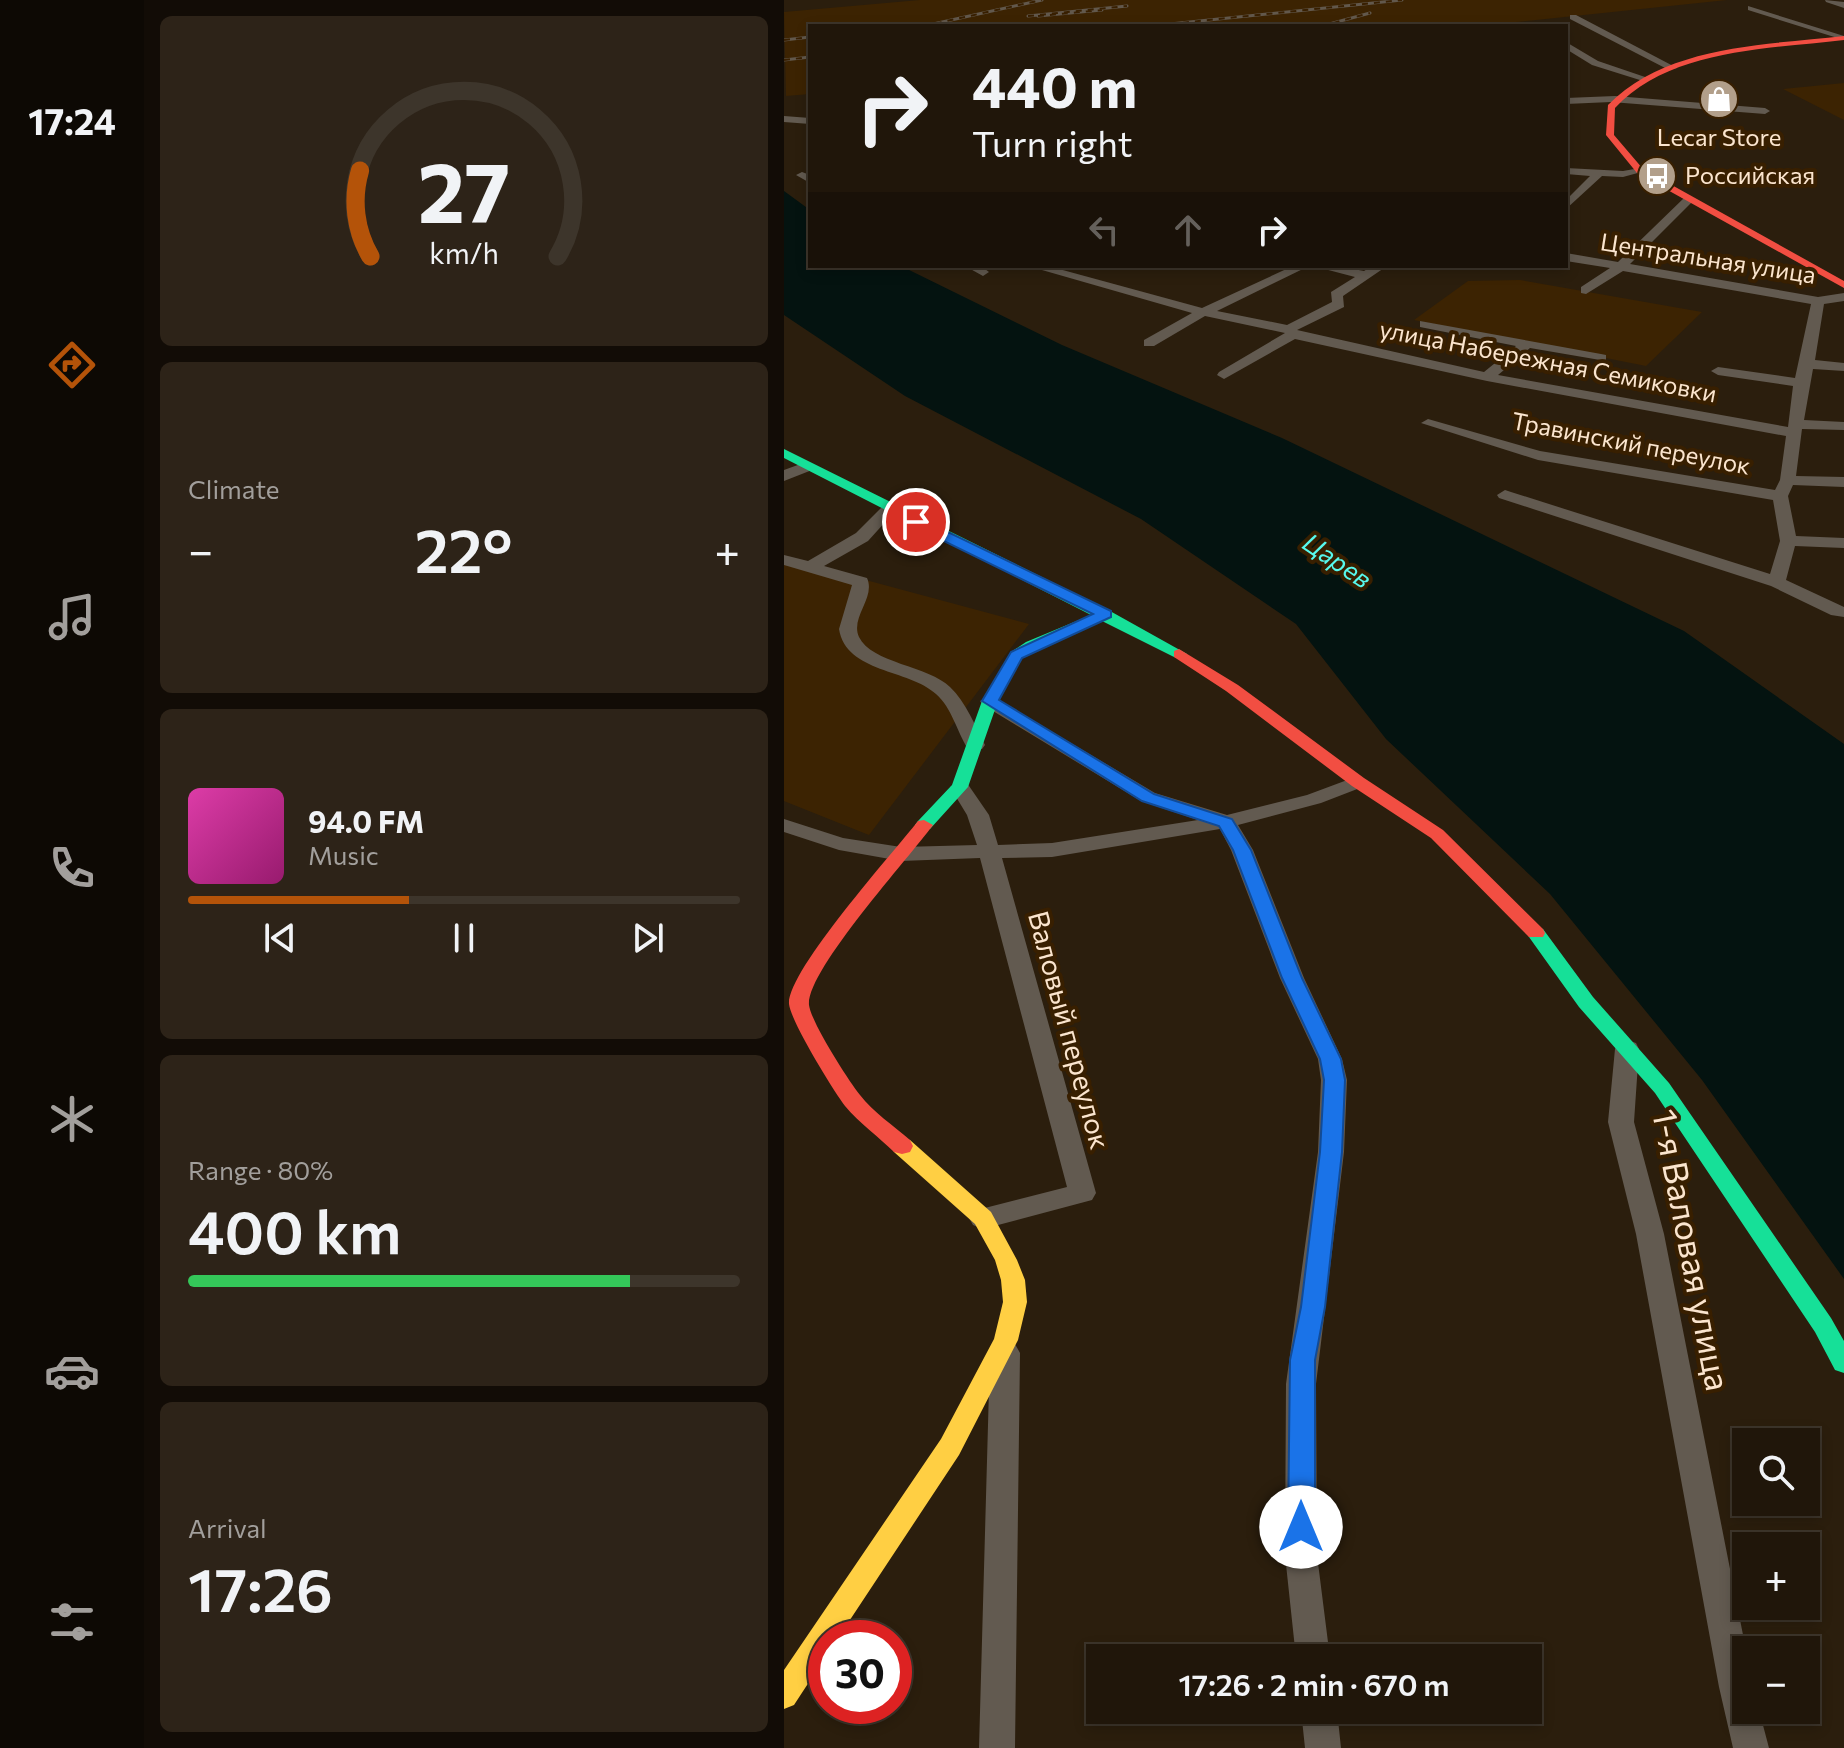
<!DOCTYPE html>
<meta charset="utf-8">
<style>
body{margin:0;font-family:Commissioner,sans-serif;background:#2d2318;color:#f1f3f6;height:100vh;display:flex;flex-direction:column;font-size:30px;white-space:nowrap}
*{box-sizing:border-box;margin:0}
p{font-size:26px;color:#a29f9c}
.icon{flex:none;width:44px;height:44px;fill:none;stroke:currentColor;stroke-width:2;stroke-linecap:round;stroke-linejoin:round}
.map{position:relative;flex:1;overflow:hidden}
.sheet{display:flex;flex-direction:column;gap:16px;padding:16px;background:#120c06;width:640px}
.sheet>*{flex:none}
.top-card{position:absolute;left:24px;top:24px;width:760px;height:244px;border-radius:0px;box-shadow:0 4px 12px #0003,0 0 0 2px #3d352b;background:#20160a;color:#f1f3f6;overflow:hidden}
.controls{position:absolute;left:948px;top:1428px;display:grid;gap:16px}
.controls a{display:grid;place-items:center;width:88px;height:88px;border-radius:0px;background:#20160a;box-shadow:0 4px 12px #0003,0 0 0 2px #3d352b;font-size:40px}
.speed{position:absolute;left:24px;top:1620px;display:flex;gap:16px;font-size:40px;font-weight:700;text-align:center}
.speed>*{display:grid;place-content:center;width:104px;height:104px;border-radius:50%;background:#20160a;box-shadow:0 4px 12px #0003,0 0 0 2px #3d352b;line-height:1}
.speed .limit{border:12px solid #d22;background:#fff;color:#111}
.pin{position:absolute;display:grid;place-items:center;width:68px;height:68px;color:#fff;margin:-34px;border:4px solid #fff;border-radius:50%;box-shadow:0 2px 8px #0007}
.me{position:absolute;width:88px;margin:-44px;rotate:0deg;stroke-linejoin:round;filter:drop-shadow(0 0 6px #0008)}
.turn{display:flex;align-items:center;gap:28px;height:168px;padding:0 32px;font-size:36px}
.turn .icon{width:104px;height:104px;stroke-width:2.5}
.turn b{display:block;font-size:56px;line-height:68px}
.lanes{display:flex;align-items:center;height:76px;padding:0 32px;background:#0003;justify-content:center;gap:40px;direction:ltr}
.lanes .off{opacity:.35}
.big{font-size:60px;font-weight:600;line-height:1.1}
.sheet .widget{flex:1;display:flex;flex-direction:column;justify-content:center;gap:12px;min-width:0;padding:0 28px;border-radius:12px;background:#2d2318}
.sheet .dial{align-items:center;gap:0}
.dial svg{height:208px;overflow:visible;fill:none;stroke:#3d352b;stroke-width:7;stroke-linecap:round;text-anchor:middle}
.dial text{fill:#f1f3f6;stroke:none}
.song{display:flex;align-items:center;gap:24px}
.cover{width:96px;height:96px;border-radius:12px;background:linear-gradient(135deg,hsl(320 70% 55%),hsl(320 70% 35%))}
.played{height:8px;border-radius:4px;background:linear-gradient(90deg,#b45309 40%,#3d352b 40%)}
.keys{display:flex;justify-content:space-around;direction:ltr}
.heat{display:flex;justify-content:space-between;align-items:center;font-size:44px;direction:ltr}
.charge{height:12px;border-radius:6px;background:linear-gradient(90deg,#34c759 80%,#3d352b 0)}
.trip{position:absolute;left:302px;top:1644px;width:456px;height:80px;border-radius:0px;background:#20160a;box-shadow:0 4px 12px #0003,0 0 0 2px #3d352b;font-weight:600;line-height:80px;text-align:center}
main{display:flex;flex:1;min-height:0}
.tabs{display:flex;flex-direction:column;width:144px;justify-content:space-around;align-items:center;background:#0d0904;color:#a29f9c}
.tabs .icon{width:56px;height:56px}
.tabs .selected{color:#b45309}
.tabs b{font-size:36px;color:#f1f3f6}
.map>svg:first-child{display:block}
.built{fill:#3c2302}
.water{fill:#041310}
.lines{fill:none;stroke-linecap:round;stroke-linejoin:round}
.street{fill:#625a50;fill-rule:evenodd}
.fast{fill:#16e098;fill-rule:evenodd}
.slow{fill:#ffcf43;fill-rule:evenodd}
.jam{fill:#f24e42;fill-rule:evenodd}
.rail-casing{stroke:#62584c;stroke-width:3}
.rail{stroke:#381f00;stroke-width:2;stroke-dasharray:6;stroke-linecap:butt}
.route{fill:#1a73e8;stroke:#114b97;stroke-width:2}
.labels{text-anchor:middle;stroke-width:8;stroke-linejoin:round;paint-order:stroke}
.far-poi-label{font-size:24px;fill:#fbe5ce;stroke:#381f00}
.far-street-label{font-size:24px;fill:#fbe5ce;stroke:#381f00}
.far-water-label{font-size:26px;font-style:italic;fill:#57f8ed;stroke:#381f00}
.street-label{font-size:28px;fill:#fbe5ce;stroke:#381f00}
.near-street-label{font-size:34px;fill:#fbe5ce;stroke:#381f00}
</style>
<main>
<nav class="tabs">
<b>17:24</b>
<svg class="icon selected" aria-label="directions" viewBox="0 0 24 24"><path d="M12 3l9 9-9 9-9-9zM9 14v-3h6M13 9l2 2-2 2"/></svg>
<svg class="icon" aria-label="music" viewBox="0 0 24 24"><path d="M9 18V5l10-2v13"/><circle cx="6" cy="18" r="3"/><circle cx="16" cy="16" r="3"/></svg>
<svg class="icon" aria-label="phone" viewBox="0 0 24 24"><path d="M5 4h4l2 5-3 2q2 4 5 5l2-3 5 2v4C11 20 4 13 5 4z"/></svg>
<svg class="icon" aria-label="climate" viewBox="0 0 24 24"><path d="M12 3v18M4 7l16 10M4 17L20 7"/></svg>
<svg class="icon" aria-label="car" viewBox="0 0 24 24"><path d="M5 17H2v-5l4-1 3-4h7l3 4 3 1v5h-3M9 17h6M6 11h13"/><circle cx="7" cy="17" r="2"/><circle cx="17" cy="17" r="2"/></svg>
<svg class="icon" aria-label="filters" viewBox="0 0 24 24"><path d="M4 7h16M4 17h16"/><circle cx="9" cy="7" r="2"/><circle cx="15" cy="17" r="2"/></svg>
</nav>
<section class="sheet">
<div class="widget dial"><svg viewBox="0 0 100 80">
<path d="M14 69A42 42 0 1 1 86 69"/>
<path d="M14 69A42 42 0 0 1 10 36" stroke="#b45309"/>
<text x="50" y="56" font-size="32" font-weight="700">27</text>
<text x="50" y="72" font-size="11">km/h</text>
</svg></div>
<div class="widget"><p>Climate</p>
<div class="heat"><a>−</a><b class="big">22°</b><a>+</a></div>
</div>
<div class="widget">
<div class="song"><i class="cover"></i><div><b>94.0 FM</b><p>Music</p></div></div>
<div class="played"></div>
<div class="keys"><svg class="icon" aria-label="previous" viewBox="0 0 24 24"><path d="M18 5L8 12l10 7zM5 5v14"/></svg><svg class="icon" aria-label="pause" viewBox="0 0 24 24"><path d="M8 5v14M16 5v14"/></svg><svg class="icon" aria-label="next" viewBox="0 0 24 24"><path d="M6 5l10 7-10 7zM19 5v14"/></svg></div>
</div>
<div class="widget"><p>Range · 80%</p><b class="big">400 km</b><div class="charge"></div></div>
<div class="widget"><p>Arrival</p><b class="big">17:26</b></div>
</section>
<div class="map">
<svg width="1060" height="1748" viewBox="0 0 1060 1748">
<rect width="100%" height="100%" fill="#2b1e0d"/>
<path class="built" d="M136,0H943L695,26H26V94L2,96L0,12Z
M1060,83V120L999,89Z
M736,280L918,312L862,366L630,320L684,281Z
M0,558L245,624L85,835L0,801Z"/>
<path class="water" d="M0,191L26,210V266H117L278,345L498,438L900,631L1060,744V1279L918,1080L766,894L602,739L512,624L357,519L121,396L0,315Z"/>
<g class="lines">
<path class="street" d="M1041,0L1060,2V8L1042,2Z
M964,6L1060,36V40L964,10Z
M786,15H792L893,68L885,70L786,19Z
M782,42L814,61L864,78L859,81L808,65L782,49Z
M831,96L981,108L986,111L981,114L827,102L782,104V98Z
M0,116L26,118V124L0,122Z
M782,168L839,171L856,168L861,171L839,177L818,176L782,209V200L806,176L782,174Z
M18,172L26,175V183L12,175Z
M901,197L911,199L846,264L1034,297L1060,293V301L1040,304L1031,360L1060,363V371L1029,369L1020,420L1060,422V430L1018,429L1012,476L1060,477V487L1009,485L1004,496L1012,536L1060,538V548L1011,546L1002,580L1060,607V617L1047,615L987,586L715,498L713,495L721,490L727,492L986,574L996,541L989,500L754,460L637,423L644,419L756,451L991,490L996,480L1002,436L703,381L511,339L440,379L433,375L435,372L501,333L421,316L370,346H360V340L408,313L244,266H264L418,308L509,266H525L433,311L503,325L548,302L547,292L571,277L529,266H553L580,271L588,266H603L559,296L560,307L513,330L700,372L732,346L636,327V321L817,354L822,355V361L746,348L714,375L1004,427L1009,386L934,375L927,371L934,367L1011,378L1027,304L839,271L802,294L797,293V287L826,268L782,261V253L834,262Z
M181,266H197L205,272L199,276Z
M22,462L28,464V470L0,481V470Z
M105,504L113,509L84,541L40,566L83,578C92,598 66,617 75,637C87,663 145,666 166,687C182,702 191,726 201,745L198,749H184C173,732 168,708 152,694C125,669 62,673 55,629L68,585L0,565V555L24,561L72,533L99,506Z
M206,695L371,793L443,815L523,795L574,776L584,782L581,786L537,803L454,825L469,850L520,978L558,1059L563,1080L560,1152L532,1384L533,1555L546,1658H512L501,1555L502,1384L534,1152L537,1080L534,1059L496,978L447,850L436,829L268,857L218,858L312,1193L308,1200L199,1229L189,1225L185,1218L189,1211L283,1187L196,858L117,861L55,850L0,832V819L59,838L117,847L193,845L183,815L166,787L176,781L183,783L205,815L214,845L268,843L414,820L357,801L199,705L196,701Z
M843,1040L852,1043L855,1049L850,1122L880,1234L962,1650V1710H975L985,1748H949L935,1687L852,1234L824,1122L831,1049L834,1043Z
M221,1341L231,1344L236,1353L231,1748H195L206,1353L211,1344Z
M517,1710H553L557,1748H521Z"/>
<path class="fast" d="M0,449L326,611L403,654L395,659L390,657L318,621L252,648L238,658L214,701L184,787L146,829H134L131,825L134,821L168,785L198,701L227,652L242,642L307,615L0,458Z
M752,927L759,929L809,997L885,1083L1047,1318L1060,1341V1373L1051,1370L1031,1332L871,1093L795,1007L745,937L743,933L745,929Z"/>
<path class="slow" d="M118,1138L126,1140L207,1212L233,1260L241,1280L243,1302L234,1340L175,1455L54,1638H42V1656L10,1705L0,1709V1670L157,1439L210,1339L219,1302L217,1280L211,1260L191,1224L110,1152L107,1146L110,1140Z"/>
<path class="jam" d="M1060,36V40C985,49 886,49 831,108L830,135L859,169L1060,281V288L853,173L822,135L824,105C882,45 982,45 1060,36Z
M395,649L454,685L580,778L659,830L759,929L761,933L759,937H745L647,838L568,786L442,691L390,657V651Z
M140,820L149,825C125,858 22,971 25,1005C27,1022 64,1080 76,1095C89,1112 110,1126 126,1140L129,1146L126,1152L118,1154L110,1152C95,1137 75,1123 61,1106C49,1090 7,1022 5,1004C3,971 109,853 134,821Z"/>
<defs>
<path id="rail" d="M244,16L343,6
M254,16L318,10
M140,26L258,0
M171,26L386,24L618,0
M538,26L586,13
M620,26L646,24
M0,40L26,37
M0,60L26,57"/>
</defs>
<use href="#rail" class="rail-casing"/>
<use href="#rail" class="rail"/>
</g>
<path class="route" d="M127,519H137L327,611V617L238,658L215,700L370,794L448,819L467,850L518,978L557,1059L561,1080L558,1152L541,1307L531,1360V1527L527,1535L517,1539L508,1535L504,1527L506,1360L517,1307L536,1152L540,1080L536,1059L498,978L449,850L435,826L358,801L198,701L227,652L309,614L127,525Z"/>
<defs>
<symbol id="shop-disc" viewBox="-11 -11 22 22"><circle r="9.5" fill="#b29f8a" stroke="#381f00"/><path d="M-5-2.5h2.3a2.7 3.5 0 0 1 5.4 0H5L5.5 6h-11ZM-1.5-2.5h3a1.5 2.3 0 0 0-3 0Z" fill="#fff"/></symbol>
<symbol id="bus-disc" viewBox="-11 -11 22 22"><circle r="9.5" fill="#b29f8a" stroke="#381f00"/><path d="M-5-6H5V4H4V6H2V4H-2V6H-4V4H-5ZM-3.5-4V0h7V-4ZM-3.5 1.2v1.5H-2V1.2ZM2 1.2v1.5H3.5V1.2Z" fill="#fff"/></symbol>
</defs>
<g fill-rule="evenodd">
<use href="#shop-disc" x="913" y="77" width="44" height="44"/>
<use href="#bus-disc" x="851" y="154" width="44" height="44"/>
</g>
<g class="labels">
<g class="far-poi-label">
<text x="935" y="146">Lecar Store</text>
<text x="901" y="184" text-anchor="start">Российская</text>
</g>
<g class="far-street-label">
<text transform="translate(924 259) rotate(9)" y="8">Центральная улица</text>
<text transform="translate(764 362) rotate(11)" y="8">улица Набережная Семиковки</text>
<text transform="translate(847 444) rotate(11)" y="8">Травинский переулок</text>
</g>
<g class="far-water-label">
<text transform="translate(553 561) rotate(34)" y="9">Царев</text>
</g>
<g class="street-label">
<text transform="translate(285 1030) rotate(75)" y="10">Валовый переулок</text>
</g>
<g class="near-street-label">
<text transform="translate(907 1250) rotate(79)" y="12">1-я Валовая улица</text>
</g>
</g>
</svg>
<div class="controls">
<a><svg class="icon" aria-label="search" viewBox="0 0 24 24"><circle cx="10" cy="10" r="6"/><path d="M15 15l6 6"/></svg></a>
<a>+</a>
<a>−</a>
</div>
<div class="speed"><div class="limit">30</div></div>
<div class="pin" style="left:132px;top:522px;background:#d93025"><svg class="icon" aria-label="arrive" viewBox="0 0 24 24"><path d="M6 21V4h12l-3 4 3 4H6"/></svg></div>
<svg class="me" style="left:517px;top:1527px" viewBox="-20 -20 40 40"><circle r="19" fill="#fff"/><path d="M0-13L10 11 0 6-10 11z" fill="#1a73e8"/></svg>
<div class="trip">17:26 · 2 min · 670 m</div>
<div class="top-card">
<div class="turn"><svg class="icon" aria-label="right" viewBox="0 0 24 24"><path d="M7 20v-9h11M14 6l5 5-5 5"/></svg><div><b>440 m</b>Turn right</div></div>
<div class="lanes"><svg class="icon off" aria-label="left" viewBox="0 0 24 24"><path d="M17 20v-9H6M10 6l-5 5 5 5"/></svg><svg class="icon off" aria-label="ahead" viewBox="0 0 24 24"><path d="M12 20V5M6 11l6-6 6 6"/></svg><svg class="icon" aria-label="right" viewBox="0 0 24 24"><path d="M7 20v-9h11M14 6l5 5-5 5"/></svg></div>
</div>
</div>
</main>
